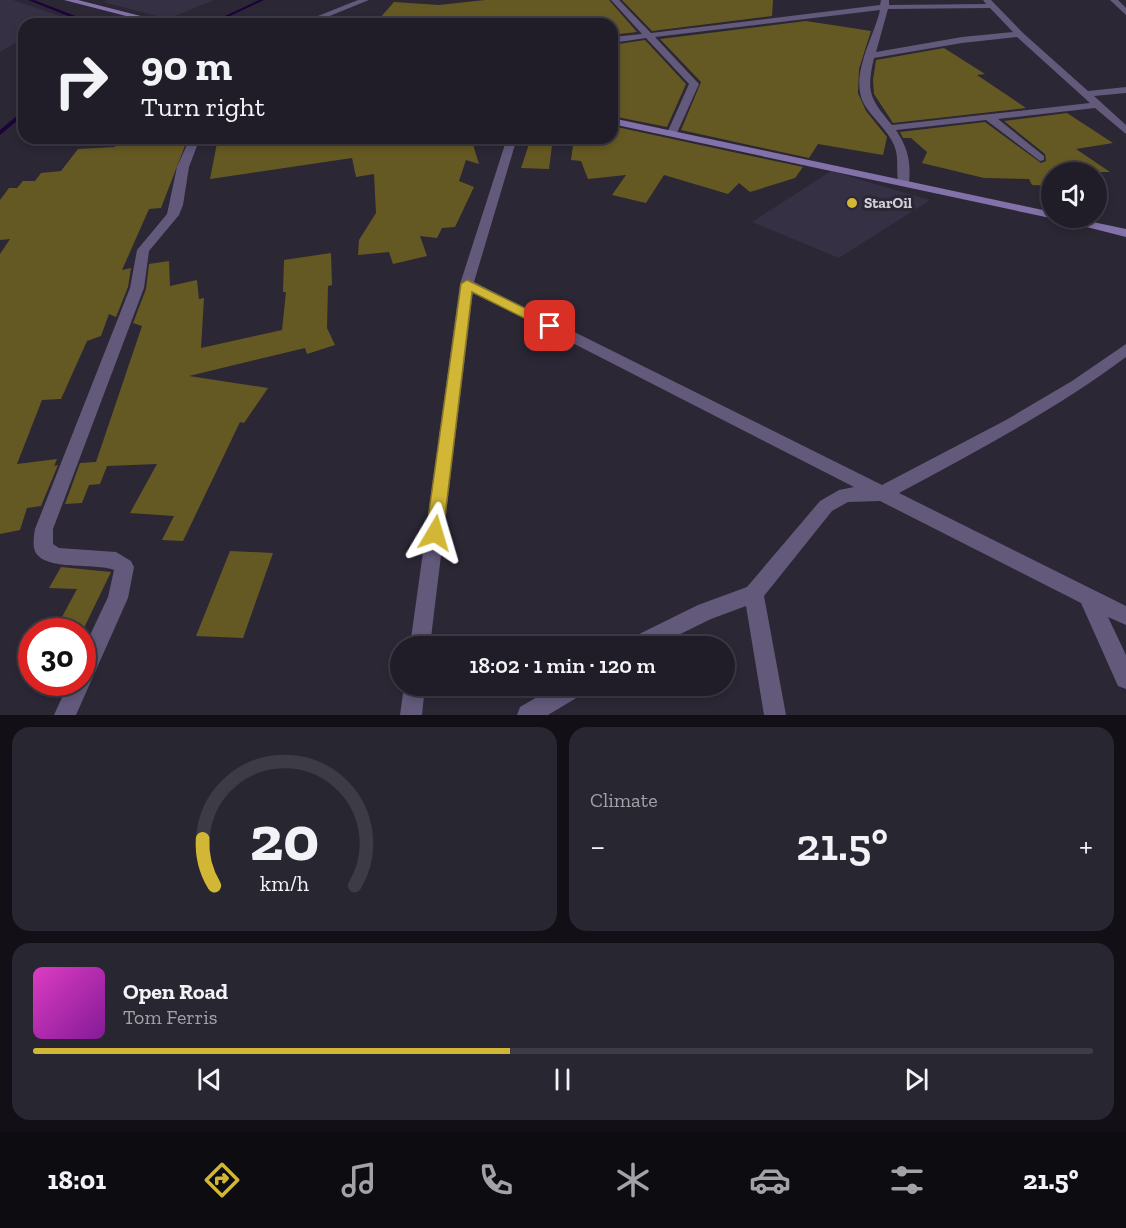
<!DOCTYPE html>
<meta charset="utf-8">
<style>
body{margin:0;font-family:"Zilla Slab",serif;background:#282630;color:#f1f3f6;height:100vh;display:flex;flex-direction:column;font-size:22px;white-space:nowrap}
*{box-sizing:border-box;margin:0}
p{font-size:20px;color:#a2a2a8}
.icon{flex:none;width:33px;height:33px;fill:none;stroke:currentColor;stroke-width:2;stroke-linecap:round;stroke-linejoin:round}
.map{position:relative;height:715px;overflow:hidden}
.details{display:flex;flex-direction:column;gap:12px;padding:12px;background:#121016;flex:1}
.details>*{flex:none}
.guide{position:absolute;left:18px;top:18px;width:600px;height:126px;border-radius:18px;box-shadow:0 3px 9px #0003,0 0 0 2px #3d3b45;background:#201d28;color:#f1f3f6;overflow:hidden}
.tools{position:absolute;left:1041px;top:162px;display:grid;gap:12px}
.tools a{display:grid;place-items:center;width:66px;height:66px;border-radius:50%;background:#201d28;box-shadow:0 3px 9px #0003,0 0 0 2px #3d3b45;font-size:30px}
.speed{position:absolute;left:18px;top:618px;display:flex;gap:12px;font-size:30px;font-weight:700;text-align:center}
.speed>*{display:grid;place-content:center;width:78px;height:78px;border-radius:50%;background:#201d28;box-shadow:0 3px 9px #0003,0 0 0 2px #3d3b45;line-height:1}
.speed .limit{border:9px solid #d22;background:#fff;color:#111}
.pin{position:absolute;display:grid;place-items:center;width:51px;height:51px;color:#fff;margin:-26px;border-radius:12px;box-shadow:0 3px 9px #0006}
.me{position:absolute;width:66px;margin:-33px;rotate:7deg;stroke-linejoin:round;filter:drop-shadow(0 0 4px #0008)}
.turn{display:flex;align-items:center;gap:21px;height:126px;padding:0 24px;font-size:27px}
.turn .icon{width:78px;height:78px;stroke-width:2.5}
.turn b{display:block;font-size:42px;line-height:51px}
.big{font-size:45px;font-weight:600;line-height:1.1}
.details .widget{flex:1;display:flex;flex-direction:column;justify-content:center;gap:9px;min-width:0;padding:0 21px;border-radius:18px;background:#282630}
.details .dial{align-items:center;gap:0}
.dial svg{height:156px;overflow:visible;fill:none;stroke:#3d3b45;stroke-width:7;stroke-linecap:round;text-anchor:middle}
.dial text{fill:#f1f3f6;stroke:none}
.song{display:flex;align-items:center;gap:18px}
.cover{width:72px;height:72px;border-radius:9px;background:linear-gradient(135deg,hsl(310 70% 55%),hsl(290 70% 35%))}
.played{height:6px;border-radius:3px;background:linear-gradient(90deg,#d2b736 45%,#3d3b45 45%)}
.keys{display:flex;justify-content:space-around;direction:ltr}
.heat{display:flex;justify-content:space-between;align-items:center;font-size:33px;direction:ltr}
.details .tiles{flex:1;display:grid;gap:12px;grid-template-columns:1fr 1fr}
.widget:last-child{grid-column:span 2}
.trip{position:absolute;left:390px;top:636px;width:345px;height:60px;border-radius:30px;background:#201d28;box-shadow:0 3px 9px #0003,0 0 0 2px #3d3b45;font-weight:600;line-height:60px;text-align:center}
.tab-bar{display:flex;height:96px;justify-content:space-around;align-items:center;background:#0d0c10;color:#a2a2a8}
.tab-bar .icon{width:42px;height:42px}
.tab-bar .selected{color:#d2b736}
.tab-bar b{font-size:27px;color:#f1f3f6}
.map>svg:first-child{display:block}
.built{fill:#353043}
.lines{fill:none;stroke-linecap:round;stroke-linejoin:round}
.stream{fill:#1c023b;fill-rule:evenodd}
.building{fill:#655923}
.minor{fill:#62597b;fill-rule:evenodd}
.secondary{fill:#8272a9;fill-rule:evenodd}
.route{fill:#d2b736;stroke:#887723;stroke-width:1.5}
.poi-dot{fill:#d2b736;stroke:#2b2735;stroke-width:2}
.labels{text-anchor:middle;stroke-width:6;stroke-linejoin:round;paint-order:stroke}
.far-poi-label{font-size:15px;font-weight:bold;fill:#d3d1da;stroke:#2b2735;text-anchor:start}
</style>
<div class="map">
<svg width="1126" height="715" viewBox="0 0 1126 715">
<rect width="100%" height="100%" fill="#2b2735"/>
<path class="built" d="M0,0H13L72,20L60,24H24V38L0,52Z
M107,0H214L168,19L103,2Z
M831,171L930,200L839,258L752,222Z"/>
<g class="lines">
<path class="stream" d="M28,0H34L83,19L102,24H94L81,21Z
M259,0H264L213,24H208Z
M24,110V115L0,135V130Z"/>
</g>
<path class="building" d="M485,0H609L637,32L612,35V24H586L581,18L529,24H408L379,19L394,2L439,5Z
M622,0H773L772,16L652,31Z
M806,21L871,31L859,69L858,93L866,111L887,137L883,155L818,144L809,158L681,130L701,82L660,39Z
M645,40L686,84L667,127L612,116V45Z
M944,48L985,74L977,75L1026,108L893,123L874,94L873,80L876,60Z
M1067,113L1113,143L1076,149L1110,172H1052V186L1032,185L1029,179L984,178L922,163L927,152L911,138H903L900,132L985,122L1041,163L1046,161L1045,154L1004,121Z
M612,126L803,167L795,178L750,192L739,183L728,194L664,175L646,203L612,195L626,175L588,179L581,161L571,160L574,138H612Z
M119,138H188L161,208L149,209L122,270L131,268L128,287L116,317L109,314L101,336L87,341L61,399L42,400L17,464L57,459L54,466L58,465L41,506L27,508L20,530L0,534V254L10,239L0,240V200L9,188H17L23,181H35L41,173L61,171L78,149L115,147Z
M218,138H471L479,164L466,160L459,181L474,187L455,227L442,228L437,238L420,236L427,256L393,264L389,252L358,255L359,240L376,213L374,174L356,177L352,158L210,179Z
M529,144L552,145L549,169L521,168Z
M331,253L332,285L328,286L327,328L335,345L307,354L305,348L189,376L268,388L244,423L240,422L183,541L162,540L174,516L130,513L157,464L107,466L100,484L89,485L82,503L65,504L80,463L96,462L142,326L133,323L146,289L149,264L169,261L170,286L197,280L199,299L204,298L201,348L282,330L286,292H283L284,260Z
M230,551L273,553L243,638L196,636Z
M61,567L111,572L82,632H54L77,589L49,588Z"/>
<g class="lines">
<path class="minor" d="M358,0H369L310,24H298Z
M611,0H619L651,33L880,5L881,0H889V5L986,4L983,0H991L1023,33L1088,91L1126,87V93L1094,96L1126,125V134L1095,108L998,119L1044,156V160L1040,161L986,120L896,130C908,148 911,162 909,183L903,186L899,185C895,173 900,159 894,145C887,129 873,119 864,104C849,76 874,37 880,10L655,37L699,84L677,133L672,136L668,135L667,133L689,84L646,38L612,43V37L642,34ZM990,8L1013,32L962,37L876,52L888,9ZM1017,37L1090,103L892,125C870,98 866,93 874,58L962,43Z
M1110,0H1118L1126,8V15Z
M190,138H200L189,167L183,205L179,215L149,251L144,288L53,529V544L59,548L116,552L131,561L134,567L128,598L76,715H54L69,682H82V652L108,597L114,570C97,562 39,573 34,548C33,543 34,535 35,529L130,288L137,250L167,214L177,167Z
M507,138H517L474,282L882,485L1006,420L1072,381L1126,344V357C1055,410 977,451 899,493L1126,606V625L1108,617L1126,655V689L1118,686L1081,603L880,501L848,502L832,511L764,596L786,715H764L746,606L711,619L656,646H626L629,639L698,605L747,587L820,501L839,490L854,487L473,292L430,646H410L460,284Z
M404,686H425L422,715H400Z
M556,686H586L583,694L548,715H517L520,707Z"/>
<path class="secondary" d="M64,0H78L172,24H157Z
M612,118L1052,212V218H1074L1126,229V237L1055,219L612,124Z"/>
</g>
<path class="route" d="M467,280L555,323L557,326L550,330L546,329L472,292L443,533L441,538L435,541L429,538L426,533L461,284Z"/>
<circle class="poi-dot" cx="852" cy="203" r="6"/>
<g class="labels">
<g class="far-poi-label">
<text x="864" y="208">StarOil</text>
</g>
</g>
</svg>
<div class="tools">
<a><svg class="icon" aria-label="sound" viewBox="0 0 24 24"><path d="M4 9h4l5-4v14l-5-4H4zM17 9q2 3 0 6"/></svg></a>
</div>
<div class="speed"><div class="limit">30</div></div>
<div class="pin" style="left:550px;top:326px;background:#d93025"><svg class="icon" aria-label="arrive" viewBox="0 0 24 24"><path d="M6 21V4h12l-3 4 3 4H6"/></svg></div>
<svg class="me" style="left:435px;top:533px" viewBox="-20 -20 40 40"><path d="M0-17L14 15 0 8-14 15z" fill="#d2b736" stroke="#fff" stroke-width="4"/></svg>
<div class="trip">18:02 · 1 min · 120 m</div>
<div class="guide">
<div class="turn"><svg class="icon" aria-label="right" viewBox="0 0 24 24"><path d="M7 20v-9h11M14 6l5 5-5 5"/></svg><div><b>90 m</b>Turn right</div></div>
</div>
</div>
<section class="details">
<div class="tiles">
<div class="widget dial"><svg viewBox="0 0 100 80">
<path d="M14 69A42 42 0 1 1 86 69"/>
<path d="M14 69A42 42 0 0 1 8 45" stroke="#d2b736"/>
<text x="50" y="56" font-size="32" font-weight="700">20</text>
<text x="50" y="72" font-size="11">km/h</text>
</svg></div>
<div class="widget"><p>Climate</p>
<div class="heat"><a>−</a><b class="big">21.5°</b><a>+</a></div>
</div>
<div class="widget">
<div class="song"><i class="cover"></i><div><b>Open Road</b><p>Tom Ferris</p></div></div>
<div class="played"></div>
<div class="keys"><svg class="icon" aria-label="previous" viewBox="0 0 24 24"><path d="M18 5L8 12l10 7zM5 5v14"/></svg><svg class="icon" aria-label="pause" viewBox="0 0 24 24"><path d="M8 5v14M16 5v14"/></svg><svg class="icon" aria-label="next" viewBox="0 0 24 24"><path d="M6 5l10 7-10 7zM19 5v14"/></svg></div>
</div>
</div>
</section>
<nav class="tab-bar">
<b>18:01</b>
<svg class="icon selected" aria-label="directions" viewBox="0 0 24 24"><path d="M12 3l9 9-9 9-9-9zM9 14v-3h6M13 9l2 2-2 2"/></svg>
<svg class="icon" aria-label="music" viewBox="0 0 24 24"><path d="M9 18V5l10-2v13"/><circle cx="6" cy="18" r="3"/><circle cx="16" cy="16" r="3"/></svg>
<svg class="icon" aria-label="phone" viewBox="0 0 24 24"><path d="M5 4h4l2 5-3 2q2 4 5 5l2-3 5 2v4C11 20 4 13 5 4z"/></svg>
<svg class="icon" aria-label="climate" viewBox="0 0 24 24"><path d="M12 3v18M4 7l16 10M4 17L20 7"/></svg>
<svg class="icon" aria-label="car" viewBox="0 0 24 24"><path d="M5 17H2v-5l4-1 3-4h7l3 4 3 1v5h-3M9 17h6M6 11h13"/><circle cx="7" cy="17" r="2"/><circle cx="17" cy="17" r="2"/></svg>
<svg class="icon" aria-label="filters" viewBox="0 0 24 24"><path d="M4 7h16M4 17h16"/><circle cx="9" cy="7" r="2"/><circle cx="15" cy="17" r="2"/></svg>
<b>21.5°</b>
</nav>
